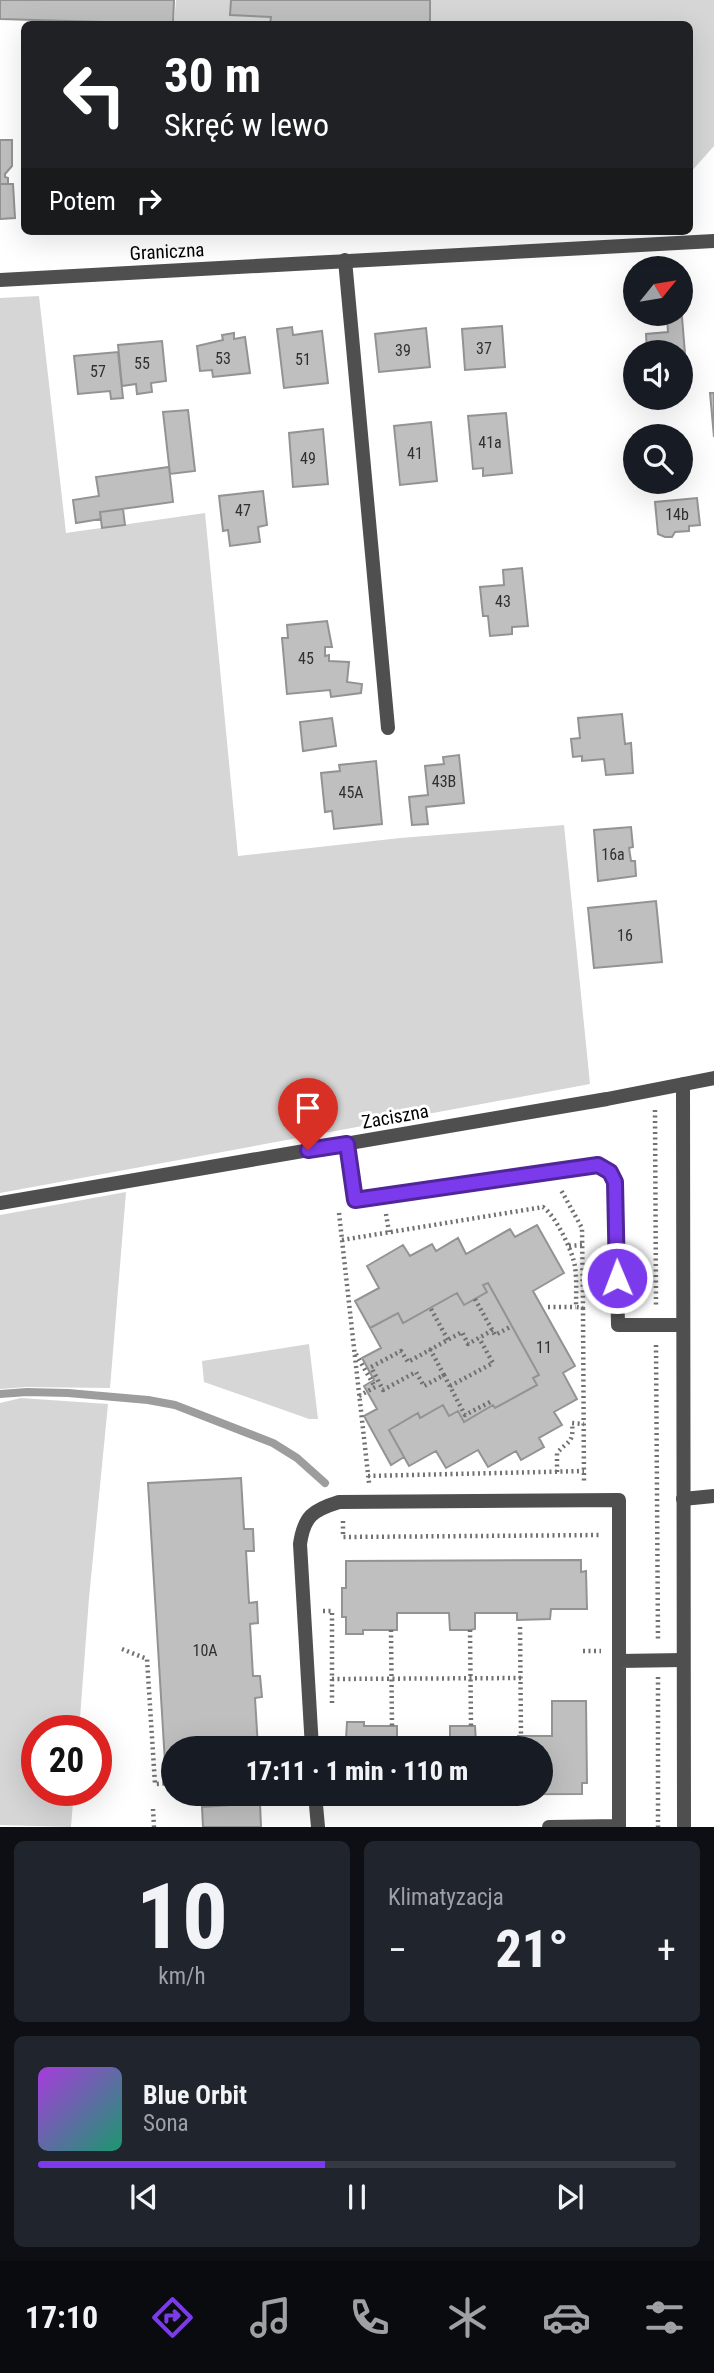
<!DOCTYPE html>
<html lang="pl">
<meta charset="utf-8">
<style>
body{margin:0;font-family:"Roboto Condensed",sans-serif;background:#20242c;color:#f1f3f6;height:100vh;display:flex;flex-direction:column;font-size:26px;white-space:nowrap}
*{box-sizing:border-box;margin:0}
p{font-size:23px;color:#9ea1a6}
.icon{flex:none;width:38px;height:38px;fill:none;stroke:currentColor;stroke-width:2;stroke-linecap:round;stroke-linejoin:round}
.map{position:relative;height:1827px;overflow:hidden}
.sheet{display:flex;flex-direction:column;gap:14px;padding:14px;background:#0d0f14;flex:1}
.sheet>*{flex:none}
.hud{position:absolute;left:21px;top:21px;width:672px;height:214px;border-radius:10px;box-shadow:0 7px 28px #0002;background:#202124;color:#fff;overflow:hidden}
.needle{width:46px;rotate:60deg}
.tools{position:absolute;left:623px;top:256px;display:grid;gap:14px}
.tools a{display:grid;place-items:center;width:70px;height:70px;border-radius:50%;background:#171b24;box-shadow:0 7px 28px #0002;font-size:35px}
.speed{position:absolute;left:21px;top:1715px;display:flex;gap:14px;font-size:35px;font-weight:700;text-align:center}
.speed>*{display:grid;place-content:center;width:91px;height:91px;border-radius:50%;background:#171b24;box-shadow:0 7px 28px #0002;line-height:1}
.speed .limit{border:10px solid #d22;background:#fff;color:#111}
.pin{position:absolute;display:grid;place-items:center;width:60px;height:60px;color:#fff;margin:-72px -30px;border-radius:50% 50% 50% 0;rotate:-45deg;box-shadow:0 0 7px #0007}
.pin .icon{rotate:45deg}
.me{position:absolute;width:77px;margin:-38px;rotate:359deg;stroke-linejoin:round;filter:drop-shadow(0 0 5px #0008)}
.turn{display:flex;align-items:center;gap:24px;height:147px;padding:0 28px;font-size:32px}
.turn .icon{width:91px;height:91px;stroke-width:2.5}
.turn b{display:block;font-size:49px;line-height:60px}
.then{display:flex;align-items:center;height:66px;padding:0 28px;background:#0003;gap:14px;font-size:26px}
.big{font-size:52px;font-weight:800;line-height:1.1}
.sheet .tile{flex:1;display:flex;flex-direction:column;justify-content:center;gap:10px;min-width:0;padding:0 24px;border-radius:10px;background:#20242c}
.sheet .dial{align-items:center;gap:0}
.dial b{font-size:91px;line-height:1}
.song{display:flex;align-items:center;gap:21px}
.cover{width:84px;height:84px;border-radius:10px;background:linear-gradient(135deg,hsl(280 70% 55%),hsl(160 70% 35%))}
.played{height:7px;border-radius:4px;background:linear-gradient(90deg,#7c3aed 45%,#363941 45%)}
.keys{display:flex;justify-content:space-around;direction:ltr}
.heat{display:flex;justify-content:space-between;align-items:center;font-size:38px;direction:ltr}
.sheet .tiles{flex:1;display:grid;gap:14px;grid-template-columns:1fr 1fr}
.tile:last-child{grid-column:span 2}
.trip{position:absolute;left:161px;top:1736px;width:392px;height:70px;border-radius:35px;background:#171b24;box-shadow:0 7px 28px #0002;font-weight:800;line-height:70px;text-align:center}
.dock{display:flex;height:112px;justify-content:space-around;align-items:center;background:#090b0e;color:#9ea1a6}
.dock .icon{width:49px;height:49px}
.dock .current{color:#7c3aed}
.dock b{font-size:32px;color:#f1f3f6}
.map>svg:first-child{display:block}
.green{fill:#d6d6d6}
.lines{fill:none;stroke-linecap:round;stroke-linejoin:round}
.stream{stroke:#9d9d9d;stroke-width:8}
.building{fill:#bfbfbf;stroke:#939393;stroke-width:2}
.path{stroke:#717171;stroke-width:4.5;stroke-dasharray:2 3.5;stroke-linecap:butt}
.service{stroke:#4f4f4f;stroke-width:14}
.minor{stroke:#4f4f4f;stroke-width:14}
.route-casing{stroke:#51269a;stroke-width:18}
.route{stroke:#7c3aed;stroke-width:12}
.labels{text-anchor:middle;stroke-width:6;stroke-linejoin:round;paint-order:stroke}
.number-label{font-size:16px;fill:#303030}
.street-label{font-size:19px;fill:#000;stroke:#fff}
</style>
<div class="map">
<svg width="714" height="1827" viewBox="0 0 714 1827">
<rect width="100%" height="100%" fill="#fff"/>
<path class="green" d="M176,0H714V146L690,173V24H174Z
M39,296L66,533L205,513L238,856L400,838L564,825L590,1084L0,1193V298Z
M126,1192L110,1388L27,1387L0,1389V1215Z
M309,1344L318,1419H309L204,1382L202,1361Z
M21,1398L108,1404L89,1598L79,1731H37V1790H74L71,1827L0,1825V1403Z"/>
<g class="lines">
<path class="stream" d="M0,1394L27,1392L68,1393L148,1400L175,1405L273,1443L297,1458L325,1483"/>
</g>
<path class="building" d="M0,0H174L173,24L0,19Z
M231,0H430V23L270,24L271,17L230,15Z
M0,140H12V166L5,174V177L8,178V184H0Z
M0,184H13L15,218L0,219Z
M682,317L687,378H681V352H647L646,334L668,332L667,318Z
M502,326L505,367L465,370L462,329Z
M292,327L293,335L322,331L328,383L284,388L277,329Z
M426,328L430,367L379,372L375,334Z
M234,333V339L245,337L250,373L213,377L212,370L200,371L197,346L223,340L222,335Z
M162,341L166,381L151,383L152,392L137,394L136,384L122,386L118,345Z
M118,352L123,398L111,399L110,391L78,394L74,356Z
M710,393H714V437Z
M188,410L195,471L170,474L163,412Z
M506,413L512,473L483,476V468L473,469L468,416Z
M431,422L437,481L400,485L394,426Z
M323,429L328,484L293,487L289,433Z
M169,467L173,502L100,512L101,519L76,523L73,500L99,496L96,477Z
M263,491L267,525L258,527L260,542L230,546L228,530L223,531L219,496Z
M697,498L700,525L689,526V531L675,532L672,537H665L658,534L655,502Z
M123,509L125,525L102,528L100,512Z
M522,568L528,626L512,627V634L490,636L488,616H483L480,587L504,585L503,570Z
M327,621L332,647H325V656L329,655V661L349,662L347,682L362,684L361,693L331,697L330,690L287,694L282,638H288L287,625Z
M622,714L625,744L631,743L633,773L606,775L604,759L582,761V756L573,757L571,739L580,738L578,718Z
M332,718L336,746L303,751L300,722Z
M459,755L464,803L426,807L428,824L412,825L409,797L428,795L425,766L444,764L443,757Z
M376,761L382,824L334,829L332,811L325,812L321,773L340,771L339,765Z
M631,827L633,847L629,848L631,861H635L636,876L598,881L594,830Z
M656,901L662,962L594,968L588,908Z
M537,1225L564,1273L533,1291L575,1366L563,1373L577,1399L554,1412L562,1425L539,1438L544,1447L521,1460L516,1451L488,1467L478,1450L446,1468L436,1451L409,1466L389,1430L418,1413L420,1418L443,1405L449,1416L458,1411L464,1422L493,1405L495,1408L537,1385L533,1378L539,1375L488,1283L483,1285L487,1292L464,1305L457,1293L403,1323L398,1313L370,1328L355,1301L379,1288L367,1266L403,1245L410,1256L432,1244L436,1251L458,1238L466,1254L510,1229L515,1237Z
M488,1283L539,1375L533,1378L537,1385L495,1408L493,1405L464,1422L458,1411L449,1416L443,1405L420,1418L418,1413L389,1430L404,1457L391,1465L364,1416L377,1409L364,1386L374,1380L362,1358L381,1348L370,1328L398,1313L403,1323L457,1293L464,1305L487,1292L483,1285Z
M241,1478L244,1529H253L254,1551H246L249,1603L257,1602L258,1623L250,1624L253,1676H260L262,1697L255,1698L258,1748H173V1779H166L148,1483Z
M581,1560V1572L586,1571L587,1609H551L550,1619L517,1620V1613H475V1629L470,1630H450L449,1613H397V1630H363V1634H346V1617H342V1588H346V1561Z
M552,1701H586L587,1783H582V1794L347,1795L541,1794V1748H342V1739H346L347,1722H364V1726H397V1743H450V1726H475L476,1743H517L518,1736H552Z
M260,1803L261,1827H203L202,1807Z"/>
<g class="lines">
<path class="path" d="M655,1110L656,1305
M339,1213L369,1483
M386,1214L389,1232
M342,1240L543,1207C555,1215 573,1251 575,1267C577,1280 576,1294 576,1307L583,1308L582,1228L561,1190
M569,1246L582,1245
M475,1299L495,1335L510,1327
M548,1307H576
M583,1308L584,1482
M431,1309L448,1340
M656,1345L658,1641
M430,1349L444,1375
M356,1354L375,1387
M450,1386L493,1363L479,1338
M359,1396L377,1386
M490,1402L465,1415L444,1375L424,1386L416,1372L383,1390L371,1367L401,1351L408,1362L462,1332L468,1344L493,1330
M557,1472V1453C568,1440 574,1444 572,1423L584,1424
M368,1476L584,1471
M343,1521V1537L602,1535
M323,1611H332V1705
M520,1627L521,1734
M391,1630L392,1726
M470,1630L471,1726
M122,1649L147,1659L155,1784L173,1783
M583,1651H601
M658,1677V1827
M332,1679L521,1678
M153,1809L154,1827"/>
<path class="service" d="M345,260L388,728
M347,1144L355,1201L598,1165L610,1172L615,1182L618,1325H682
M683,1499L714,1496
M619,1661L683,1660
M312,1748L300,1544C304,1516 313,1510 339,1502L619,1500V1827
M315,1794L318,1827
M549,1827L619,1826"/>
<path class="minor" d="M0,280L714,241
M683,1084L684,1827
M0,1203L607,1099L714,1078"/>
</g>
<g class="lines">
<defs>
<path id="route" d="M308,1150L347,1144L355,1200L598,1165L610,1172L615,1182L617,1278"/>
</defs>
<use href="#route" class="route-casing"/>
<use href="#route" class="route"/>
</g>
<g class="labels">
<g class="number-label">
<text x="484" y="354">37</text>
<text x="403" y="356">39</text>
<text x="223" y="364">53</text>
<text x="303" y="365">51</text>
<text x="142" y="369">55</text>
<text x="98" y="377">57</text>
<text x="490" y="448">41a</text>
<text x="415" y="459">41</text>
<text x="308" y="464">49</text>
<text x="243" y="516">47</text>
<text x="677" y="520">14b</text>
<text x="503" y="607">43</text>
<text x="306" y="664">45</text>
<text x="444" y="787">43B</text>
<text x="351" y="798">45A</text>
<text x="613" y="860">16a</text>
<text x="625" y="941">16</text>
<text x="544" y="1353">11</text>
<text x="205" y="1656">10A</text>
</g>
<g class="street-label">
<text transform="translate(167 251) rotate(-3)" y="7">Graniczna</text>
<text transform="translate(395 1116) rotate(-10)" y="7">Zaciszna</text>
</g>
</g>
</svg>
<div class="tools">
<a><svg class="needle" viewBox="-14 -14 28 28"><path d="M0-13l5 13h-10z" fill="#e53935"/><path d="M0 13l5-13h-10z" fill="#9ea1a6"/></svg></a>
<a><svg class="icon" aria-label="sound" viewBox="0 0 24 24"><path d="M4 9h4l5-4v14l-5-4H4zM17 9q2 3 0 6"/></svg></a>
<a><svg class="icon" aria-label="search" viewBox="0 0 24 24"><circle cx="10" cy="10" r="6"/><path d="M15 15l6 6"/></svg></a>
</div>
<div class="speed"><div class="limit">20</div></div>
<div class="pin" style="left:308px;top:1150px;background:#d93025"><svg class="icon" aria-label="arrive" viewBox="0 0 24 24"><path d="M6 21V4h12l-3 4 3 4H6"/></svg></div>
<svg class="me" style="left:617px;top:1278px" viewBox="-20 -20 40 40"><circle r="17" fill="#7c3aed" stroke="#fff" stroke-width="3"/><path d="M0-11L8 9 0 5-8 9z" fill="#fff"/></svg>
<div class="trip">17:11 · 1 min · 110 m</div>
<div class="hud">
<div class="turn"><svg class="icon" aria-label="left" viewBox="0 0 24 24"><path d="M17 20v-9H6M10 6l-5 5 5 5"/></svg><div><b>30 m</b>Skręć w lewo</div></div>
<div class="then">Potem<svg class="icon" aria-label="right" viewBox="0 0 24 24"><path d="M7 20v-9h11M14 6l5 5-5 5"/></svg></div>
</div>
</div>
<section class="sheet">
<div class="tiles">
<div class="tile dial"><b>10</b><p>km/h</p></div>
<div class="tile"><p>Klimatyzacja</p>
<div class="heat"><a>−</a><b class="big">21°</b><a>+</a></div>
</div>
<div class="tile">
<div class="song"><i class="cover"></i><div><b>Blue Orbit</b><p>Sona</p></div></div>
<div class="played"></div>
<div class="keys"><svg class="icon" aria-label="previous" viewBox="0 0 24 24"><path d="M18 5L8 12l10 7zM5 5v14"/></svg><svg class="icon" aria-label="pause" viewBox="0 0 24 24"><path d="M8 5v14M16 5v14"/></svg><svg class="icon" aria-label="next" viewBox="0 0 24 24"><path d="M6 5l10 7-10 7zM19 5v14"/></svg></div>
</div>
</div>
</section>
<nav class="dock">
<b>17:10</b>
<svg class="icon current" aria-label="directions" viewBox="0 0 24 24"><path d="M12 3l9 9-9 9-9-9zM9 14v-3h6M13 9l2 2-2 2"/></svg>
<svg class="icon" aria-label="music" viewBox="0 0 24 24"><path d="M9 18V5l10-2v13"/><circle cx="6" cy="18" r="3"/><circle cx="16" cy="16" r="3"/></svg>
<svg class="icon" aria-label="phone" viewBox="0 0 24 24"><path d="M5 4h4l2 5-3 2q2 4 5 5l2-3 5 2v4C11 20 4 13 5 4z"/></svg>
<svg class="icon" aria-label="climate" viewBox="0 0 24 24"><path d="M12 3v18M4 7l16 10M4 17L20 7"/></svg>
<svg class="icon" aria-label="car" viewBox="0 0 24 24"><path d="M5 17H2v-5l4-1 3-4h7l3 4 3 1v5h-3M9 17h6M6 11h13"/><circle cx="7" cy="17" r="2"/><circle cx="17" cy="17" r="2"/></svg>
<svg class="icon" aria-label="filters" viewBox="0 0 24 24"><path d="M4 7h16M4 17h16"/><circle cx="9" cy="7" r="2"/><circle cx="15" cy="17" r="2"/></svg>
</nav>
